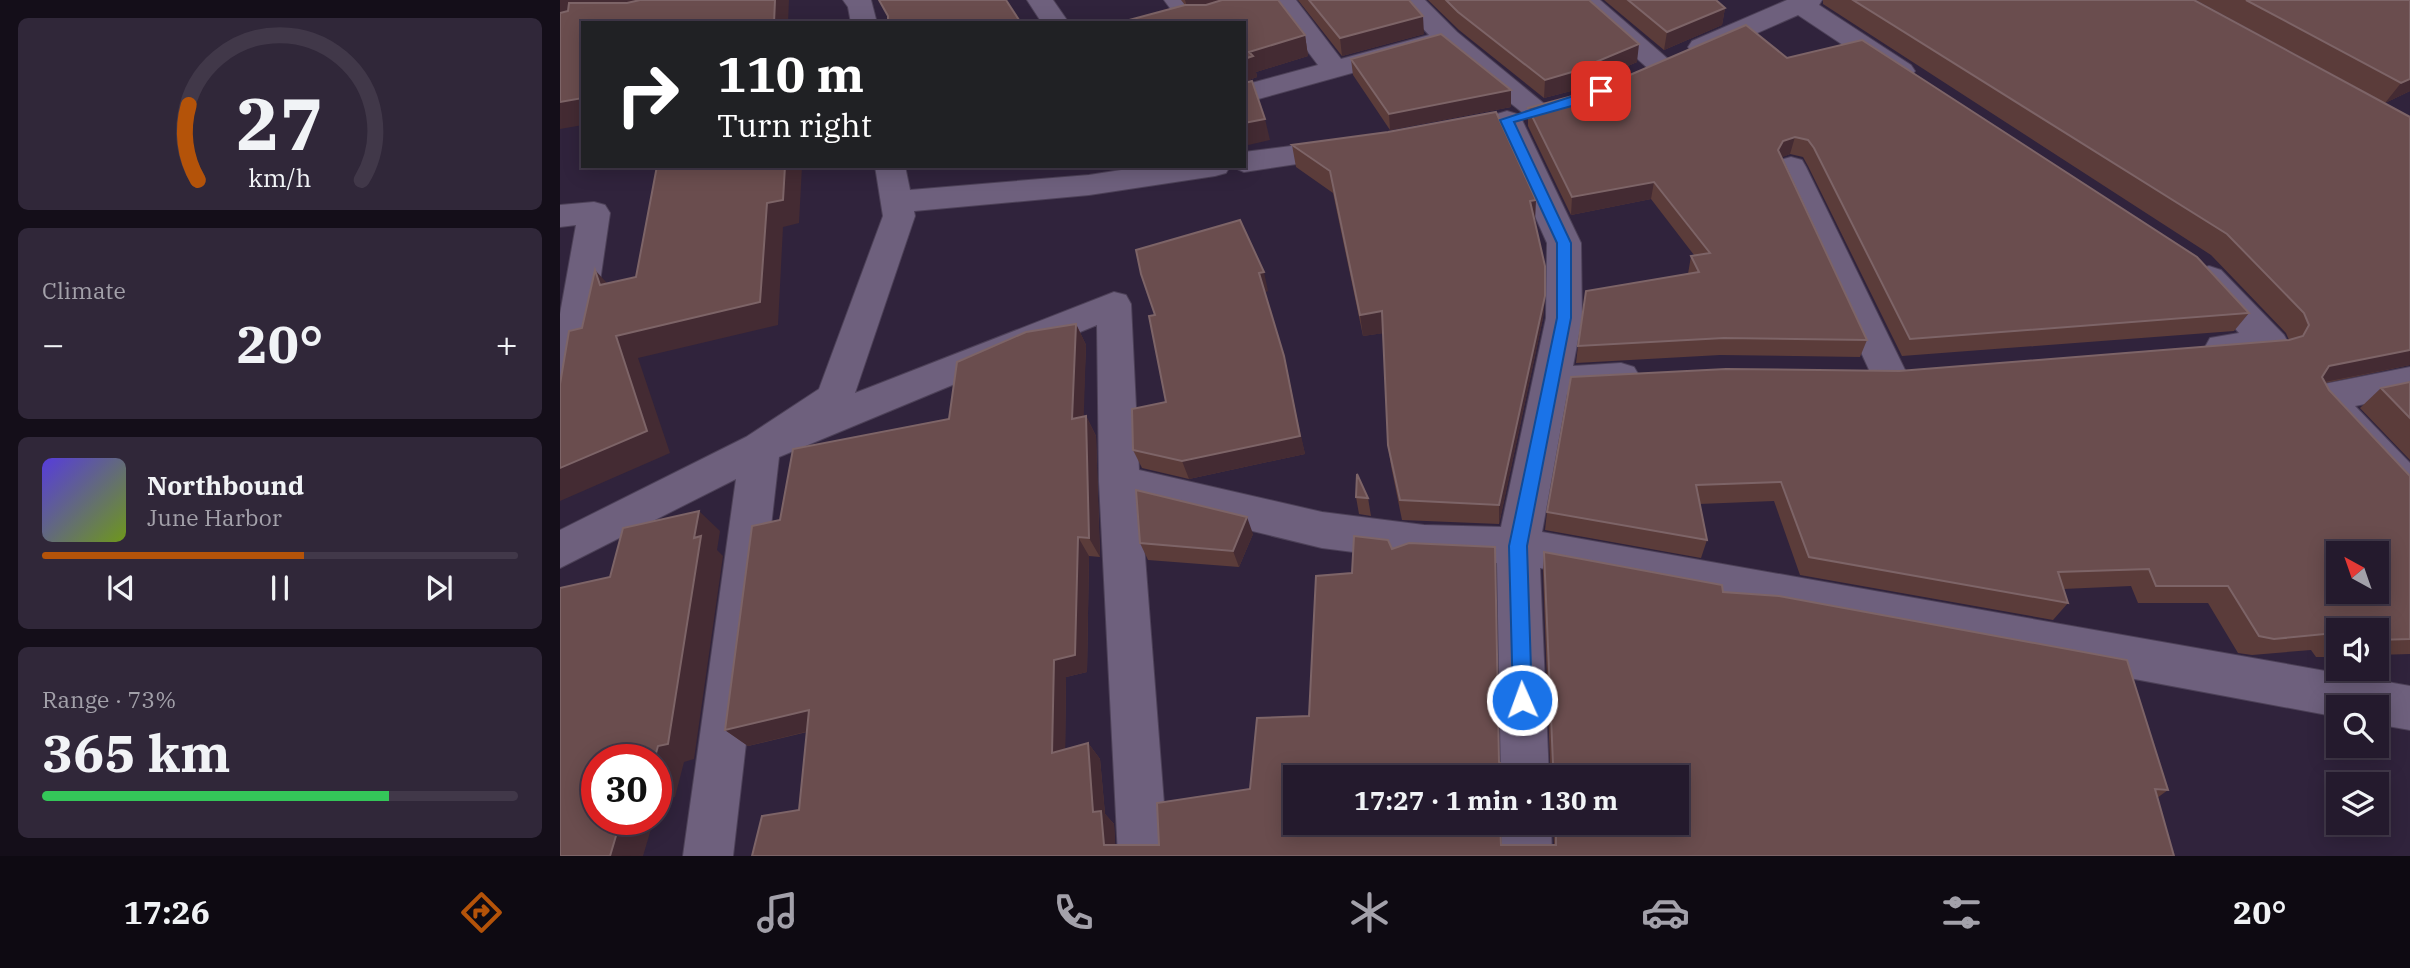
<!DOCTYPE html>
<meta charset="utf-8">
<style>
body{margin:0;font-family:"IBM Plex Serif",serif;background:#302739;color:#f1f3f6;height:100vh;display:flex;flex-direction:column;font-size:26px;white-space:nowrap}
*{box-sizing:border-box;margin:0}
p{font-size:23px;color:#a3a1aa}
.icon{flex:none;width:38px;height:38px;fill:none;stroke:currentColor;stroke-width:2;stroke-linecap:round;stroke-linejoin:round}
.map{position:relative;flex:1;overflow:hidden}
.drawer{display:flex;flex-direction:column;gap:18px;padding:18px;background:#140e19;width:560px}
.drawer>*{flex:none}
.guide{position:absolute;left:21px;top:21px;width:665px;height:147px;border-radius:0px;box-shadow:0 4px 18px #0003,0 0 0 2px #413849;background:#202124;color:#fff;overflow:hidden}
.needle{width:46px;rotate:320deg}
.buttons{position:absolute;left:1766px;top:541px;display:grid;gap:14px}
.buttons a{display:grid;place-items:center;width:63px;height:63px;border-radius:0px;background:#241a2d;box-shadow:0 4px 18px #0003,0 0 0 2px #413849;font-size:35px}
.speed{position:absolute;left:21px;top:744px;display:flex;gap:14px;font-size:35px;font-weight:700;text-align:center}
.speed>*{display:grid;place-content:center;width:91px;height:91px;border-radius:50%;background:#241a2d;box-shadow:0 4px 18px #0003,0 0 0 2px #413849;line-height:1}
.speed .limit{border:10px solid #d22;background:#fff;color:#111}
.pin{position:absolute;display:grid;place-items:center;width:60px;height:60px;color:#fff;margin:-30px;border-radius:14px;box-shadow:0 4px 10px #0006}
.me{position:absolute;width:77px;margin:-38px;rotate:358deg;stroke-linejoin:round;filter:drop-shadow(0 0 5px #0008)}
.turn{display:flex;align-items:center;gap:24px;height:147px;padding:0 21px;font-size:32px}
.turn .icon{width:91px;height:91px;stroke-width:2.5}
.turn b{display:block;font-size:49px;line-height:60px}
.big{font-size:52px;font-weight:700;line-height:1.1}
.drawer .card{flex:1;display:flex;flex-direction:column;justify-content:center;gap:10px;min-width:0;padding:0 24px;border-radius:10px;background:#302739}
.drawer .dial{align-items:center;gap:0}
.dial svg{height:182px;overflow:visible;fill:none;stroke:#413849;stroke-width:7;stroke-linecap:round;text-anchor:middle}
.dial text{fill:#f1f3f6;stroke:none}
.song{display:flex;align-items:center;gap:21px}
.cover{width:84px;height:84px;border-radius:10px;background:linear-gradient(135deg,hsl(250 70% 55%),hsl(80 70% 35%))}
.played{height:7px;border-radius:4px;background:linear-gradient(90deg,#b45309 55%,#413849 55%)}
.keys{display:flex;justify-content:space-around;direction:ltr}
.heat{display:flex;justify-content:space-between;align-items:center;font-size:38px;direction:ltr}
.charge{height:10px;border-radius:5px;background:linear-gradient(90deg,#34c759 73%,#413849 0)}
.trip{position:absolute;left:723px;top:765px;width:406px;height:70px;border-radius:0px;background:#241a2d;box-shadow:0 4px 18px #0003,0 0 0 2px #413849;font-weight:700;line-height:70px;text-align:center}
.tabs{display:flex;height:112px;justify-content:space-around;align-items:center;background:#0e0a12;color:#a3a1aa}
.tabs .icon{width:49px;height:49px}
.tabs .active{color:#b45309}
.tabs b{font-size:32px;color:#f1f3f6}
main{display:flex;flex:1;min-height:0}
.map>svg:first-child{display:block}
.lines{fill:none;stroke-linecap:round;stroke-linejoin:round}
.minor-casing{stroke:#4d4158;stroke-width:2}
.minor{fill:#6e607d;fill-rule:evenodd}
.wall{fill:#5b3c3a;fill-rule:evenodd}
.shaded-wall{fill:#442b33}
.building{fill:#6a4d4e;stroke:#7d6467;stroke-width:2;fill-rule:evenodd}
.route{fill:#1a73e8;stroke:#114b97;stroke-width:2}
</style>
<main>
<section class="drawer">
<div class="card dial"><svg viewBox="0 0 100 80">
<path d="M14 69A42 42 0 1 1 86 69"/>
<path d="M14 69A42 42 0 0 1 10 36" stroke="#b45309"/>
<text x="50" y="56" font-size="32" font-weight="700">27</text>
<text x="50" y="72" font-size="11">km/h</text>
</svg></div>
<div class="card"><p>Climate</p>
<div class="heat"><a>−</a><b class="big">20°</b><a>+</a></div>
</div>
<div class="card">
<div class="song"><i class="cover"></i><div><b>Northbound</b><p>June Harbor</p></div></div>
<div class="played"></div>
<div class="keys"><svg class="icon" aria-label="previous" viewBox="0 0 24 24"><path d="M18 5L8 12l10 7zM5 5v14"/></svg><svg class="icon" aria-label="pause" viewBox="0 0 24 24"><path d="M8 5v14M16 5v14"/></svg><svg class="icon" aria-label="next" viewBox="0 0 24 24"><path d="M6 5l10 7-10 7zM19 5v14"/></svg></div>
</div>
<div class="card"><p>Range · 73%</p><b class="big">365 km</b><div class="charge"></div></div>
</section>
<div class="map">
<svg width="1850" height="856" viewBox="0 0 1850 856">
<rect width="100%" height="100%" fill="#30233c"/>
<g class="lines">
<defs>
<path id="minor" d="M283,0H311L317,23H291L288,7Z
M467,0H493L509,23H482Z
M604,0H631L645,19L643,23H621Z
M709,0H736L781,59L869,35L837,0H865L897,32L993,111L988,117L978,120L968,117L882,48L684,103V85L758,65Z
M1011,0H1040L1115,65L1111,71L1101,73L1091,71Z
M1227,0H1262L1259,5L1351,65L1355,71L1351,77L1341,79L1331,77L1238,15L1152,53L1142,55L1132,53L1128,47L1132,41Z
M947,111L957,114L962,120L1021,243L1022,318L1013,366L1061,363L1074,367L1080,377L1074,387L1061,391L1007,394L982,532L1850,686V730L1816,724V707H1778V717L980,568L989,777H941L937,563L864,561L762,548L581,504L608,856H558L539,482L537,325L219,457L173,856H123L176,479L0,568V530L186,437L259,389L323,216L315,166H345L350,190L529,175L587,166H670L666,173L655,176L529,195L354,211L355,216L295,393L554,292L566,295L571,304L579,470L762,512L864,525L941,527L986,318L987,243L932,120L937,114Z
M786,139L797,141L801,148L797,155L684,172L671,166H684V152Z
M1231,157L1242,160L1246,167L1347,374L1342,384L1329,388L1316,384L1311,374L1216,167L1220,160Z
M34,202L45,205L50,213L21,411L15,421L0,427V314L16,225L0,227V205Z
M1649,266L1661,270L1724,335L1729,344L1724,353C1702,360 1672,363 1650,356L1645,347L1650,338L1679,333L1632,278L1637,270Z
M1850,367V395L1795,406L1850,463V506L1836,501L1751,408L1745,398L1751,388L1764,384Z
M941,822H991L992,856H942Z"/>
</defs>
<use href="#minor" class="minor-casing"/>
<use href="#minor" class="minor"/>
</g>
<path class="wall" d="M621,0H718L745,35L748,56L696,72L697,77L684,82V23L625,5Z
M738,0H849L864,34L782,56Z
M868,0H1029L1077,62L1011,91L984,98L899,30Z
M1044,0H1156L1165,8L1162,25L1104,50Z
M1263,0H1634L1850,365L1765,383L1769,390L1850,476V654L1816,655V630H1778V657H1756L1751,650L1692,655L1678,653L1648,603H1578L1571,586L1503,589L1508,603L1493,620L1240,575L1214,501L1139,504L1147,540L1141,558L985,530L987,512L1339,371L1729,340L1726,333L1651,255L1263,4Z
M1636,0H1850V91L1825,103Z
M1227,58L1689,313L1674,331L1342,356L1248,166L1243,157L1230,154L1222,157L1307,340L1300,357L1160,355L1016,363L1018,346L1128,274L1131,256L1134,255L1091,199L1011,215L968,126V108Z
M791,59L951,107L830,130L793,75Z
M732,145L975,221L985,296L983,318L939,524L842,520L831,466L828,445L823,333L803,336L773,193L736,167Z
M708,291L705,292L745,454L629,479L582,468L573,450L606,402L589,316Z
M516,324L526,345L523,416H526L536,436L540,557L529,556L527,672L506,677L505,750L528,743L540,759L545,814L554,824L555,845H599L597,803L690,789L697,718L749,716L756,576L792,573L794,536L828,540L832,549L849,543L935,547L939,762L942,765L990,764L983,571L984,552L1162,585L1163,592L1219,596L1567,660L1608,790L1597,798L1614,856H192L202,816L239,810L247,732L188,746L165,730L192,526L220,520L233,449L389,419L397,362L466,332ZM735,777H1116V822H993L994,845H941L940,822H735Z
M1850,382V460L1800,408L1821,388Z
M796,497L808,498L811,516L799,514Z
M693,534L679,567L588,560L580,543Z"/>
<path class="shaded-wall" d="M0,0H104L0,20Z
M215,0H229L228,23H214Z
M625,0H663L628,10Z
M1165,8L1162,25L1104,50L1107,32Z
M863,16L864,34L782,56L780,38Z
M745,35L748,56L696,72L697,77L684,82V59L689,52Z
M1079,44L1077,62L1011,91L984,98L985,80Z
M1850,79V91L1825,103L1841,83Z
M951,90V107L830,130L829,114Z
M23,98V125L0,129V102Z
M705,119L710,140L684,146V123Z
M1235,137L1230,154L1218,159V150L1223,141Z
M225,166H242L239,223L223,227L218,325L78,358L110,453L0,501V468L56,336L207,203Z
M1094,182L1091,199L1011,215L1012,197Z
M976,200L975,222L970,201Z
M35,270L56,293L40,285Z
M704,272L708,291L703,293L699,273Z
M985,296L983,318L939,524V505Z
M822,311L825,333L803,336L800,315Z
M516,324L526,345L523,439L512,419Z
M1850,350V365L1750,385L1769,366Z
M724,356L745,454L629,479L622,461Z
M526,416L536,436L540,557L529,538Z
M139,511L160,531L157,550L163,556L134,759L124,762L115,797L99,801L96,810V760H94L98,746Z
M687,517L693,534L679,567L673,551Z
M518,537L529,556L527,672L506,677L505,768L492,753L494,660Z
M249,710L270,726L188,746L165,730Z
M528,743L540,759L545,814L554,824L556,856L544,845L533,812Z
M61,819H94L83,856H50Z"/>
<path class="building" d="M80,0H215L214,23H23V98L0,102V13L8,11L9,3H67Z
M319,0H446L461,23H328V16Z
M662,0H718L745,35L689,52L693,56L684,59V23H558L625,5H646Z
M749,0H849L863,16L780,38Z
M886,0H1029L1079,44L1012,72L985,80L898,12Z
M1068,0H1156L1165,8L1107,32Z
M1293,0H1634L1850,117V350L1769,366L1762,377L1769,390L1850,476V639L1816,640V630H1778V638L1775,633L1714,639L1699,636L1668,586H1596L1589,569L1498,572L1508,603L1249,557L1221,482L1136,485L1147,540L987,512L1011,377L1166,369L1339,371L1729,340L1743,336L1749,325L1744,313L1667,234ZM1778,553H1816V592H1778Z
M1686,0H1850V79L1841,83Z
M1186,25L1227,58L1302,40L1637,257L1689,313L1350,339L1254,148L1248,140L1235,137L1223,141L1218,150L1307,340L1164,338L1018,346L1026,291L1139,272L1131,256L1150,253L1094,182L1012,197L968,108L1035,90Z
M881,34L951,90L829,114L791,59Z
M692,81L705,119L684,123V83Z
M936,112L976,200L970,201L985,266V296L939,505L840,500L828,445L822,311L800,315L770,171L732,145L828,132Z
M97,166H225L223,200L207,203L200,302L56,336L87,431L0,468V384L9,331L22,328L35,270L40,285L76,277Z
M680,220L704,272L699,273L724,356L740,436L622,461L573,450L572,409L606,402L589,316L595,315L581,274L576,250Z
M516,324L512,419L526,416L529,538L518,537L515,655L494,660L492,753L528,743L533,812L541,811L544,845H599L597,803L690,789L697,718L749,716L756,576L792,573L794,536L828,540L832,549L849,543L935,547L939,762L942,765L993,764L984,552L1162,585L1163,592L1219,596L1567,660L1608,790L1595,789L1614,856H192L202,816L239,810L249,710L165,730L192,526L220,520L233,449L389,419L397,362L466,332ZM735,777H1116V822H996V845H941L940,822H735Z
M1850,382V418L1821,388Z
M797,474L808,498L796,497Z
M576,490L687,517L673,551L580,543Z
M139,511L134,538L141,536L108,744L98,746L94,760H37V819H61L50,856H0V588L50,577L63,528Z"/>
<path class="route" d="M1041,87L1046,88V93L1026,102L954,122L1011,243V318L967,546L972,700L969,706L962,709L956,706L953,700L949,546L997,318V243L940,120Z"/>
</svg>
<div class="buttons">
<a><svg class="needle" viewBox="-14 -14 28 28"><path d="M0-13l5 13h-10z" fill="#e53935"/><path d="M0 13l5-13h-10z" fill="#a3a1aa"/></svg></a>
<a><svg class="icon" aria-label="sound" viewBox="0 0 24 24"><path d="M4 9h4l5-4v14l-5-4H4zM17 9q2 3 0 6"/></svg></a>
<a><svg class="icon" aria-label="search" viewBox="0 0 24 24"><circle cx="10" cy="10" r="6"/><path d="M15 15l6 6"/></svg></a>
<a><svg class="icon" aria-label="layers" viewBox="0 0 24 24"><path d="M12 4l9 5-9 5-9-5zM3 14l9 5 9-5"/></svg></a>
</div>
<div class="speed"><div class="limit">30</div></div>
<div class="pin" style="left:1041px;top:91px;background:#d93025"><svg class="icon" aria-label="arrive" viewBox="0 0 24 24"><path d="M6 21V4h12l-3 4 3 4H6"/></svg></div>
<svg class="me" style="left:962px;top:700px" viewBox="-20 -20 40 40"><circle r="17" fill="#1a73e8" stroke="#fff" stroke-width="3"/><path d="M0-11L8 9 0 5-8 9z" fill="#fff"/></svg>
<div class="trip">17:27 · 1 min · 130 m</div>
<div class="guide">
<div class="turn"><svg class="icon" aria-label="right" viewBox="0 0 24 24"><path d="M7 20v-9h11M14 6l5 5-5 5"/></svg><div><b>110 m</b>Turn right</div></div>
</div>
</div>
</main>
<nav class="tabs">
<b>17:26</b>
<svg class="icon active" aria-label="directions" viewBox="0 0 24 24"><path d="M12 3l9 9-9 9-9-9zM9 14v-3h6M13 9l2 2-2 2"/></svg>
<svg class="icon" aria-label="music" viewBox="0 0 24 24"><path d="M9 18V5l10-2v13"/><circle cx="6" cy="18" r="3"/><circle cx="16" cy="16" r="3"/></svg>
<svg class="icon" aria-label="phone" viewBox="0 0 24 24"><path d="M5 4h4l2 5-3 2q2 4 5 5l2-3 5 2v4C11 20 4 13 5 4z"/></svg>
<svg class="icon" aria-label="climate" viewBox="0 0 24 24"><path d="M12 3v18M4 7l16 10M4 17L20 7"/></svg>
<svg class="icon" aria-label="car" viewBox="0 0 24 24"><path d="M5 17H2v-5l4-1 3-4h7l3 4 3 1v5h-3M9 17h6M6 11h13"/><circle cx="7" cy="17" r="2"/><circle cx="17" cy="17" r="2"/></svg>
<svg class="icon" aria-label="filters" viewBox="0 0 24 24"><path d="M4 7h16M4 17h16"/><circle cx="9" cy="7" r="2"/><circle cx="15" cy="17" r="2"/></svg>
<b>20°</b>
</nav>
